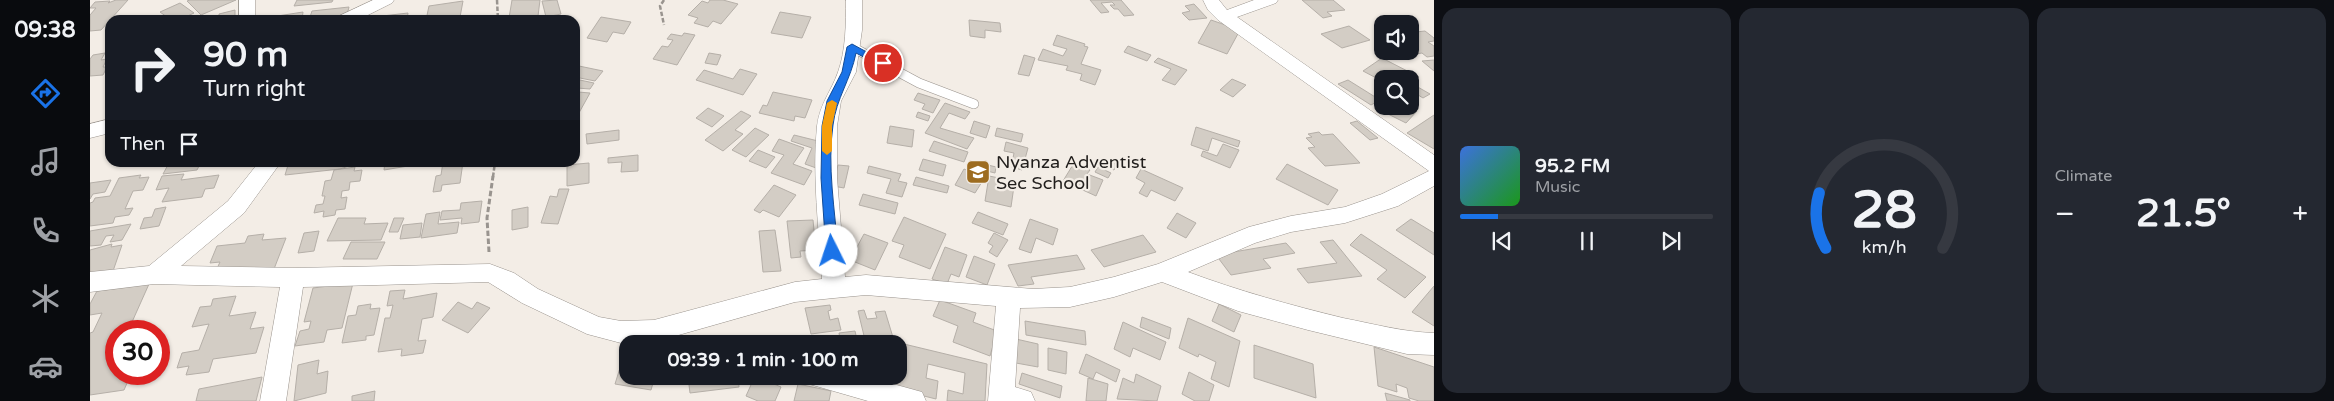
<!DOCTYPE html>
<meta charset="utf-8">
<style>
body{margin:0;font-family:"Varela Round",sans-serif;background:#242831;color:#f1f3f6;height:100vh;display:flex;flex-direction:column;font-size:19px;white-space:nowrap}
*{box-sizing:border-box;margin:0}
p{font-size:16px;color:#9ea1a6}
.icon{flex:none;width:28px;height:28px;fill:none;stroke:currentColor;stroke-width:2;stroke-linecap:round;stroke-linejoin:round}
.map{position:relative;flex:1;overflow:hidden}
.panel{display:flex;flex-direction:column;gap:8px;padding:8px;background:#0d0f14;width:900px}
.panel>*{flex:none}
.top-card{position:absolute;left:15px;top:15px;width:475px;height:152px;border-radius:15px;box-shadow:0 1px 4px #0004;background:#171b24;color:#f1f3f6;overflow:hidden}
.buttons{position:absolute;left:1284px;top:15px;display:grid;gap:10px}
.buttons a{display:grid;place-items:center;width:45px;height:45px;border-radius:10px;background:#171b24;box-shadow:0 1px 4px #0004;font-size:25px}
.speed{position:absolute;left:15px;top:320px;display:flex;gap:10px;font-size:25px;font-weight:700;text-align:center}
.speed>*{display:grid;place-content:center;width:65px;height:65px;border-radius:50%;background:#171b24;box-shadow:0 1px 4px #0004;line-height:1}
.speed .limit{border:8px solid #d22;background:#fff;color:#111}
.pin{position:absolute;display:grid;place-items:center;width:42px;height:42px;color:#fff;margin:-21px;border:2px solid #fff;border-radius:50%;box-shadow:0 1px 5px #0007}
.me{position:absolute;width:55px;margin:-28px;rotate:356deg;stroke-linejoin:round;filter:drop-shadow(0 0 4px #0008)}
.turn{display:flex;align-items:center;gap:18px;height:105px;padding:0 15px;font-size:22px}
.turn .icon{width:65px;height:65px;stroke-width:2.5}
.turn b{display:block;font-size:35px;line-height:42px}
.then{display:flex;align-items:center;height:48px;padding:0 15px;background:#0003;gap:10px;font-size:19px}
.big{font-size:38px;font-weight:800;line-height:1.1}
.panel .tile{flex:1;display:flex;flex-direction:column;justify-content:center;gap:8px;min-width:0;padding:0 18px;border-radius:15px;background:#242831}
.panel .dial{align-items:center;gap:0}
.dial svg{height:130px;overflow:visible;fill:none;stroke:#363941;stroke-width:7;stroke-linecap:round;text-anchor:middle}
.dial text{fill:#f1f3f6;stroke:none}
.song{display:flex;align-items:center;gap:15px}
.cover{width:60px;height:60px;border-radius:8px;background:linear-gradient(135deg,hsl(220 70% 55%),hsl(120 70% 35%))}
.played{height:5px;border-radius:2px;background:linear-gradient(90deg,#1a73e8 15%,#363941 15%)}
.keys{display:flex;justify-content:space-around;direction:ltr}
.heat{display:flex;justify-content:space-between;align-items:center;font-size:28px;direction:ltr}
.panel .tiles{flex:1;display:grid;gap:8px;grid-template-columns:repeat(3,1fr)}
.trip{position:absolute;left:529px;top:335px;width:288px;height:50px;border-radius:15px;background:#171b24;box-shadow:0 1px 4px #0004;font-weight:800;line-height:50px;text-align:center}
main{display:flex;flex:1;min-height:0}
.tabs{display:flex;flex-direction:column;width:90px;justify-content:space-around;align-items:center;background:#090b0e;color:#9ea1a6}
.tabs .icon{width:35px;height:35px}
.tabs .active{color:#1a73e8}
.tabs b{font-size:22px;color:#f1f3f6}
.map>svg:first-child{display:block}
.building{fill:#d3cdc5;stroke:#b5afa8}
.lines{fill:none;stroke-linecap:round;stroke-linejoin:round}
.lane-casing{stroke:#99938d;stroke-width:10}
.street-casing{stroke:#99938d;stroke-width:1}
.path-far1{stroke:#99948f;stroke-width:2.5;stroke-dasharray:4.5 2;stroke-linecap:butt}
.path{stroke:#99948f;stroke-width:3;stroke-dasharray:5.5 2.5;stroke-linecap:butt}
.lane{stroke:#fff;stroke-width:9}
.street{fill:#fff;fill-rule:evenodd}
.route{fill:#1a73e8;stroke:#114b97}
.slow{fill:#f59e0b}
.labels{text-anchor:middle;stroke-width:4.5;stroke-linejoin:round;paint-order:stroke}
.poi-label{font-size:18px;fill:#211e1c;stroke:#f3ede6;text-anchor:start}
</style>
<main>
<nav class="tabs">
<b>09:38</b>
<svg class="icon active" aria-label="directions" viewBox="0 0 24 24"><path d="M12 3l9 9-9 9-9-9zM9 14v-3h6M13 9l2 2-2 2"/></svg>
<svg class="icon" aria-label="music" viewBox="0 0 24 24"><path d="M9 18V5l10-2v13"/><circle cx="6" cy="18" r="3"/><circle cx="16" cy="16" r="3"/></svg>
<svg class="icon" aria-label="phone" viewBox="0 0 24 24"><path d="M5 4h4l2 5-3 2q2 4 5 5l2-3 5 2v4C11 20 4 13 5 4z"/></svg>
<svg class="icon" aria-label="climate" viewBox="0 0 24 24"><path d="M12 3v18M4 7l16 10M4 17L20 7"/></svg>
<svg class="icon" aria-label="car" viewBox="0 0 24 24"><path d="M5 17H2v-5l4-1 3-4h7l3 4 3 1v5h-3M9 17h6M6 11h13"/><circle cx="7" cy="17" r="2"/><circle cx="17" cy="17" r="2"/></svg>
</nav>
<div class="map">
<svg width="1344" height="401" viewBox="0 0 1344 401">
<rect width="100%" height="100%" fill="#f3ede6"/>
<path class="building" d="M26,0H38L11,30L0,31V15L6,8H0L5,2L20,1L18,3Z
M100,0H146L111,15L97,1Z
M207,0H243L242,2L204,6Z
M422,0H450L448,16L419,18Z
M467,0L471,14L456,17L452,1Z
M620,0H633L648,4L631,24L623,21L618,27L604,23L608,18L598,15L612,1L618,3Z
M1000,0H1031L1044,15L1034,16L1028,9H1024L1020,5H1025L1022,2L1011,3L1019,12L1011,13Z
M1212,0H1243L1255,10L1237,12L1242,16L1233,18Z
M373,1L370,17L336,20L339,6Z
M90,3L104,13L89,20H81L70,12Z
M1104,4L1117,18L1099,20L1092,13L1100,11L1095,6Z
M259,7L257,15L248,16L246,20H219L222,11Z
M145,10V19L129,20V14Z
M213,12L212,20H175V18Z
M690,12L721,17L712,38L681,33Z
M318,13L317,20H284V17Z
M511,17L541,22L534,34L523,32L517,42L497,38Z
M879,20L910,23L911,32L895,30V38L880,36Z
M1121,20L1150,30L1137,54L1108,43Z
M1259,26L1280,40L1252,48L1231,34Z
M1320,28L1326,32L1335,31L1344,38V41L1338,42L1344,46V56L1337,57L1332,53L1309,57L1302,51H1320Z
M594,33L605,35L587,65L563,59L572,46L578,47L583,40L577,39L581,34L592,36Z
M967,35L995,44L994,46L998,47L991,64L1011,70L1005,85L990,80L992,74L976,70L978,66L948,60L953,49L973,56L977,49L963,45Z
M1038,46L1061,55L1057,61L1034,52Z
M15,53L11,60L17,59L13,67H17L13,75L0,76V59L3,55Z
M619,53L631,55L627,65L615,63Z
M934,55L945,58L939,76L928,74Z
M1068,58L1097,70L1085,85L1072,80L1081,69L1064,62Z
M1292,58L1329,77L1320,83V79H1292V81L1273,71Z
M1344,60V71L1332,61Z
M489,66L513,71L505,81L485,77V71Z
M650,69L667,74L653,95L606,80L614,70L643,79Z
M485,79L504,83L500,89L487,88Z
M1142,79L1156,85L1143,97L1130,90Z
M1258,80L1290,100L1281,105L1248,84Z
M1326,86L1340,94L1333,98L1320,90Z
M488,92L500,93L485,120V97Z
M683,92L722,100L715,118L705,116L704,121L669,113L673,105L677,106Z
M828,93L850,100L843,113L832,109L835,104L824,100Z
M855,103L880,112L875,119L859,113L850,128L884,138L877,149L835,133Z
M1302,106H1317L1327,111L1316,123L1296,113Z
M618,108L634,116L622,127L606,118Z
M651,111L661,116L645,130L653,134L633,151L615,140Z
M828,112L840,116L838,121L826,117Z
M1344,115V149L1317,133Z
M884,121L900,126L896,138L880,133Z
M1267,121L1288,138L1280,140L1260,123Z
M800,126L824,130L822,147L797,143Z
M1106,127L1150,141L1148,147L1122,138L1118,151L1101,145Z
M665,128L679,135L656,157L642,150Z
M907,128L933,134L931,142L905,136Z
M529,130V140L497,144L496,134Z
M1229,132L1232,135L1243,134L1270,163L1235,166L1218,148L1225,147L1216,138L1222,137L1218,134Z
M704,135L732,142L729,169L715,164L722,148L701,141Z
M689,139L714,148L703,164L722,171L714,185L681,173L694,155L682,151Z
M844,141L878,152L874,162L839,151Z
M916,142L938,148L932,170L912,164L913,160L922,163L924,153L914,151Z
M1133,144L1149,150L1140,168L1111,156L1113,151L1127,156Z
M668,150L685,157L676,168L659,161Z
M548,155V171L531,172L532,162L518,163V158Z
M833,159L856,165L853,176L829,170Z
M1012,159L1027,164L1024,170L1010,164Z
M111,162L107,170L73,174L79,163Z
M199,162H260L259,166L250,169L195,175Z
M295,162H324V165L294,170Z
M353,162H373L370,183L352,185L351,191L343,192L346,176L351,175Z
M499,163V183L477,186V165Z
M890,163L906,167L905,173L889,169Z
M984,163L1000,170L997,174L1013,180L1006,196L973,181Z
M1197,164L1248,190L1238,205L1186,179Z
M748,165L759,166L754,188L743,186Z
M779,166L811,174L808,181L817,183L812,197L796,193L801,179L777,173Z
M265,167L264,171L272,170L270,181L260,182L259,190L252,191L251,198L257,197L255,209L246,210L245,215L233,217L234,211L224,213L226,205L233,204L235,196H232L235,181L241,180L244,170Z
M1008,167L1021,173L1018,178L1005,172Z
M874,169L895,177L885,193L865,185Z
M1051,169L1093,188L1085,201L1061,190L1057,197L1049,193L1055,183L1046,178Z
M94,174L91,180L129,175L124,188L115,189L112,197L72,202L79,188L66,190L72,176Z
M51,175L49,178L59,177L53,190L43,191L35,209L43,208L39,215L25,217L23,223L0,226V203L3,202L5,198L20,196L29,178Z
M899,176L914,179V184L924,186L921,207L895,201Z
M826,177L859,186L857,193L823,185Z
M21,180L15,192L3,194L0,199V183Z
M684,185L706,195L689,217L673,210L670,213L664,210Z
M469,189H479L468,224L451,223L460,196L467,197Z
M773,194L808,203L805,214L769,205Z
M392,201L389,222L371,224L372,218L350,220L352,211L370,210L371,203Z
M76,207L69,226L50,229L54,218L62,217L65,209Z
M438,207V227L422,230V210Z
M350,212L348,224L369,222L367,233L331,238L336,214Z
M888,212L918,224L913,235L882,223Z
M1087,213L1106,223L1096,238L1077,228Z
M814,217L856,234L840,269L809,257L814,245L802,241Z
M248,218H276L274,224L298,223L291,240L237,241Z
M304,218H314L308,232H299Z
M940,219L968,229L963,245L946,238L941,253L929,249Z
M1321,219L1344,233V255L1306,230Z
M723,220L726,250L710,251L711,257L701,258L697,221Z
M332,223L330,237L310,239L313,225Z
M41,224L32,240L20,242L24,235L16,236L11,245L0,246V231Z
M685,230L691,271L673,272L669,231Z
M229,231L224,251L208,253L214,233Z
M904,233L918,240L907,257L899,252L903,246L898,243Z
M174,234L172,240L196,238L184,269L124,275L130,262L120,263L127,246L155,243L158,236Z
M774,234L798,243L785,270L760,260Z
M1271,234L1336,277L1315,298L1287,279L1297,270L1260,245Z
M1053,235L1066,252L1014,267L1001,250Z
M1243,240L1272,276L1218,283L1207,269L1247,263L1230,242Z
M261,242H295L287,259H253Z
M1196,243L1205,253L1173,259L1181,268L1141,275L1126,255Z
M22,244L21,247L32,245L22,274L0,278V250Z
M855,247L877,255L869,277L861,274L857,284L842,279Z
M987,255L995,269L941,277L944,284L928,286L918,265Z
M884,256L905,264L897,285L876,277Z
M263,283L252,328L237,330L234,342L205,346L210,331L219,329L221,321L214,322L223,288Z
M59,284L38,331H26V358L22,366H26V374H41L34,390L0,395V333L3,332L12,313L0,315V304L7,291Z
M1344,286V326L1322,312Z
M315,290L313,299L347,293L343,317L332,319L328,341L336,340L333,353L311,356L312,349L288,352L295,318H300L303,305L297,306L300,291Z
M146,296L139,316L166,312L160,329L174,327L166,353L123,359L119,372L96,375L99,366L87,368L92,353L109,350L119,324L102,327L110,307L121,306L123,299Z
M850,300L886,313L883,322L907,331L900,356L863,342L868,326L843,316Z
M368,302L382,309L387,302L400,308L378,333L352,320Z
M281,304L280,309L290,308L284,335L276,336V340L252,343L258,316L266,315L268,306Z
M1129,304L1151,315L1144,332L1122,321Z
M740,305L741,310L738,311L740,320L748,318L751,330L721,334L715,308Z
M774,310L777,319L787,318L785,312L795,311L805,344H776L768,311Z
M1052,317L1081,328L1079,339L1050,327Z
M1098,318L1150,341L1139,387L1121,379L1126,362L1109,354L1108,357L1089,348Z
M935,321L995,331L996,345L936,335Z
M1033,322L1076,342L1070,360L1043,348L1040,357L1024,349Z
M765,331L768,344H751L749,333Z
M746,338L747,344H725V340Z
M926,339L948,344V367L926,363Z
M814,344L897,364L895,401H857L858,390L873,394L875,373L838,364L836,378L848,381L846,399L806,389Z
M1164,345L1223,364L1226,398L1164,378Z
M1284,347L1344,367V401H1329L1319,398L1317,388L1306,384L1307,392L1288,386Z
M958,348L977,352L976,374L958,370Z
M996,354L1030,370L1026,382L1006,372L1003,379L989,373Z
M534,355H538V376H565L561,390L525,384Z
M229,360L227,374L238,371L236,393L204,401L208,365Z
M1099,372L1124,385L1119,401H1105L1092,394Z
M932,373L972,386L970,398L929,384Z
M1046,374L1071,386L1067,401L1027,399L1033,378L1044,383Z
M607,376H648L649,387L600,393L598,377Z
M665,376L691,387L685,401H668L656,396Z
M172,377L166,401H106L109,389Z
M998,378L1018,384L1016,401H996Z
M708,384L741,391L739,401H704Z
M285,391L284,401H262V396Z
M1295,393L1320,400V401H1297Z"/>
<g class="lines">
<defs>
<path id="lane" d="M762,47L829,83L884,104"/>
<path id="street" d="M149,0H165V20H149Z
M283,0H304L302,3L268,20H247L249,16Z
M756,0H772V30L766,72L751,101L747,126V178L755,277L776,275L943,289L980,287L1024,277L1068,264L1159,227L1201,216L1255,207L1292,194L1339,171L1128,20L1118,10L1113,0H1129L1137,10L1164,0H1188L1186,3L1147,17L1344,155V186L1308,206L1255,223L1201,232L1165,243L1098,272C1149,291 1200,305 1253,318C1284,324 1313,332 1344,333V355L1317,354L1218,330L1148,311L1072,282L1024,297L980,307L930,308L925,387L941,392L945,401H898L906,306L776,295L744,298L705,302L564,342L531,343L497,334L432,303L398,282L213,287L196,401H170L190,287L64,284L0,292V272L59,266L138,201L169,162H191L154,213L91,266L203,268L400,264L424,273L448,289L509,317L531,321L564,320L705,282L732,279C729,230 722,175 727,126C730,103 741,92 748,72C756,50 756,23 756,0Z
M20,119V133L0,138V124Z
M715,376H774L832,392L836,401H778L719,384Z"/>
</defs>
<use href="#lane" class="lane-casing"/>
<use href="#street" class="street-casing"/>
<path class="path-far1" d="M407,0L408,20
M574,0L570,6L574,25
M403,177L405,162"/>
<path class="path" d="M399,252L397,218L403,176"/>
<use href="#lane" class="lane"/>
<use href="#street" class="street"/>
</g>
<path class="route" d="M762,44L797,63L793,66L789,65L766,53C761,79 746,99 743,125C737,165 745,211 748,251L742,256L736,251L731,178L732,126L737,101L752,72L757,47Z"/>
<path class="slow" d="M742,100L747,103L742,126V151L737,155L732,151V126L737,103Z"/>
<defs>
<symbol id="school-square" viewBox="-11 -11 22 22"><rect x="-9" y="-9" width="18" height="18" rx="4" fill="#9d6c20" stroke="#f3ede6"/><path d="M0-5L7-2L0 1L-7-2ZM-4 1L0 2.5L4 1V4Q0 6-4 4Z" fill="#fff"/></symbol>
</defs>
<g fill-rule="evenodd">
<use href="#school-square" x="874" y="158" width="28" height="28"/>
</g>
<g class="labels">
<g class="poi-label">
<text x="906" y="168">Nyanza Adventist<tspan x="906" dy="21">Sec School</tspan></text>
</g>
</g>
</svg>
<div class="buttons">
<a><svg class="icon" aria-label="sound" viewBox="0 0 24 24"><path d="M4 9h4l5-4v14l-5-4H4zM17 9q2 3 0 6"/></svg></a>
<a><svg class="icon" aria-label="search" viewBox="0 0 24 24"><circle cx="10" cy="10" r="6"/><path d="M15 15l6 6"/></svg></a>
</div>
<div class="speed"><div class="limit">30</div></div>
<div class="pin" style="left:793px;top:63px;background:#d93025"><svg class="icon" aria-label="arrive" viewBox="0 0 24 24"><path d="M6 21V4h12l-3 4 3 4H6"/></svg></div>
<svg class="me" style="left:742px;top:251px" viewBox="-20 -20 40 40"><circle r="19" fill="#fff"/><path d="M0-13L10 11 0 6-10 11z" fill="#1a73e8"/></svg>
<div class="trip">09:39 · 1 min · 100 m</div>
<div class="top-card">
<div class="turn"><svg class="icon" aria-label="right" viewBox="0 0 24 24"><path d="M7 20v-9h11M14 6l5 5-5 5"/></svg><div><b>90 m</b>Turn right</div></div>
<div class="then">Then<svg class="icon" aria-label="arrive" viewBox="0 0 24 24"><path d="M6 21V4h12l-3 4 3 4H6"/></svg></div>
</div>
</div>
<section class="panel">
<div class="tiles">
<div class="tile">
<div class="song"><i class="cover"></i><div><b>95.2 FM</b><p>Music</p></div></div>
<div class="played"></div>
<div class="keys"><svg class="icon" aria-label="previous" viewBox="0 0 24 24"><path d="M18 5L8 12l10 7zM5 5v14"/></svg><svg class="icon" aria-label="pause" viewBox="0 0 24 24"><path d="M8 5v14M16 5v14"/></svg><svg class="icon" aria-label="next" viewBox="0 0 24 24"><path d="M6 5l10 7-10 7zM19 5v14"/></svg></div>
</div>
<div class="tile dial"><svg viewBox="0 0 100 80">
<path d="M14 69A42 42 0 1 1 86 69"/>
<path d="M14 69A42 42 0 0 1 10 35" stroke="#1a73e8"/>
<text x="50" y="56" font-size="32" font-weight="700">28</text>
<text x="50" y="72" font-size="11">km/h</text>
</svg></div>
<div class="tile"><p>Climate</p>
<div class="heat"><a>−</a><b class="big">21.5°</b><a>+</a></div>
</div>
</div>
</section>
</main>
